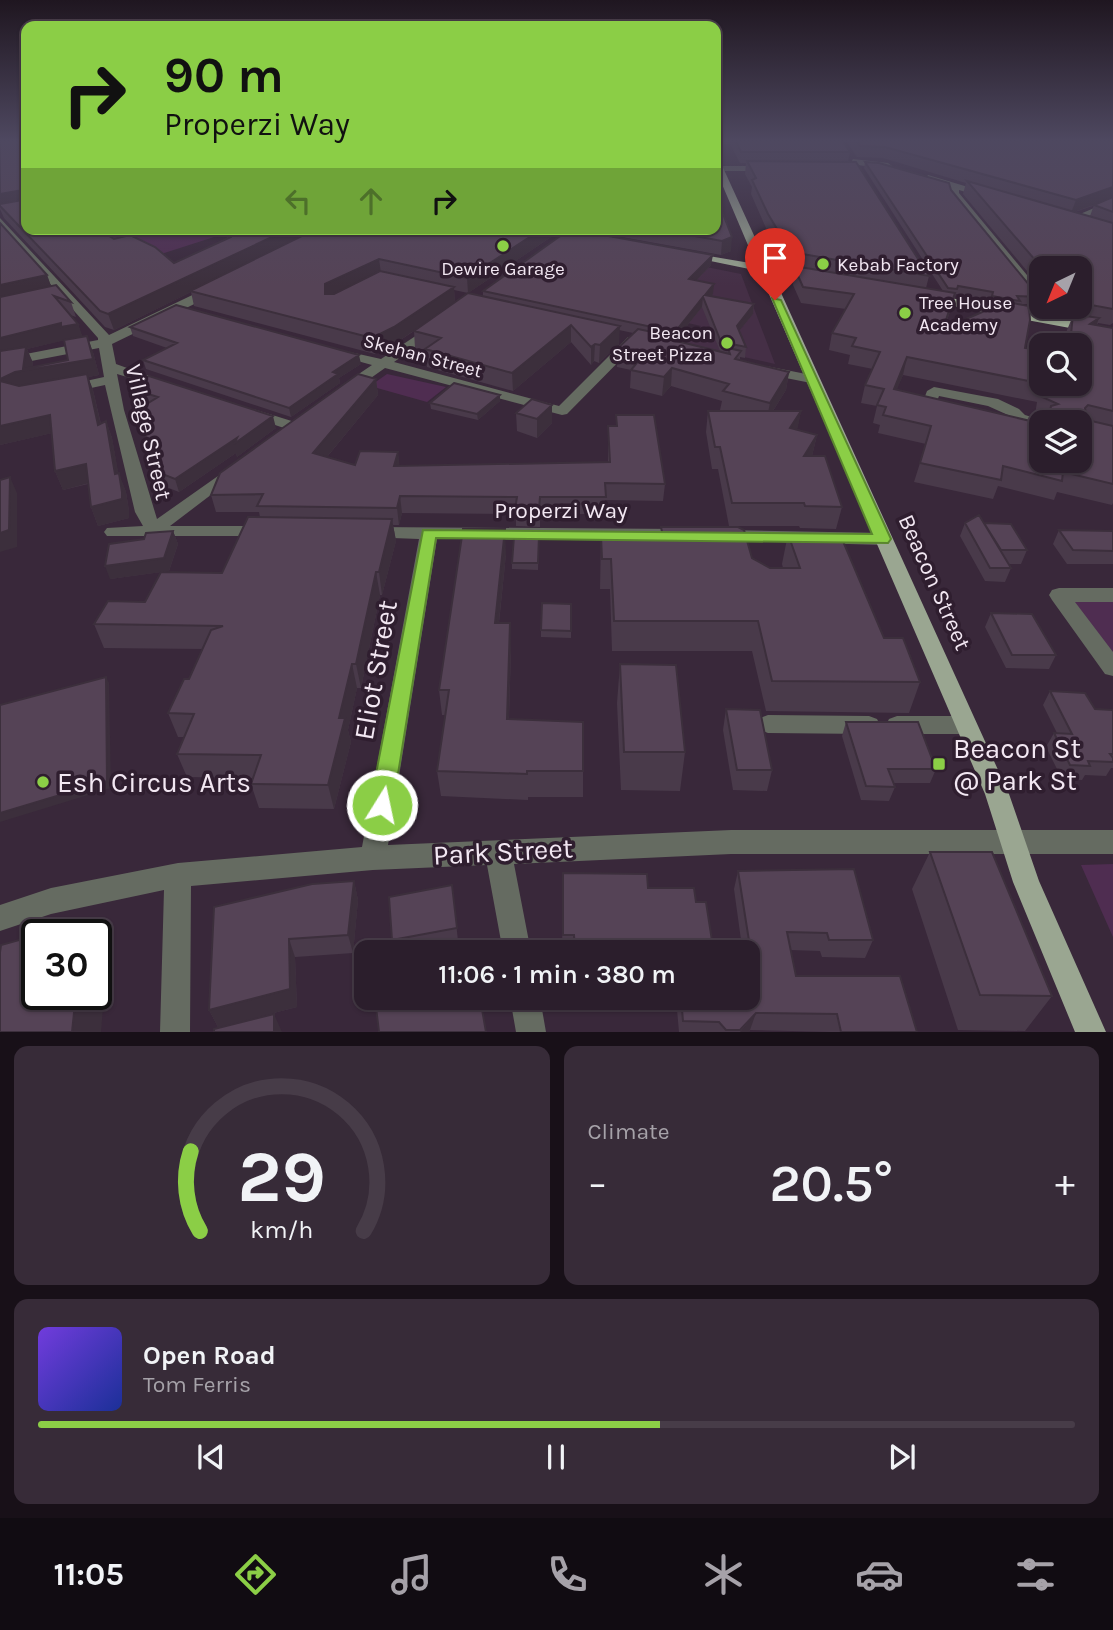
<!DOCTYPE html>
<meta charset="utf-8">
<style>
body{margin:0;font-family:Karla,sans-serif;background:#372b38;color:#f1f3f6;height:100vh;display:flex;flex-direction:column;font-size:26px;white-space:nowrap}
*{box-sizing:border-box;margin:0}
p{font-size:23px;color:#a6a2a9}
.icon{flex:none;width:38px;height:38px;fill:none;stroke:currentColor;stroke-width:2;stroke-linecap:round;stroke-linejoin:round}
.map{position:relative;height:1032px;overflow:hidden}
.details{display:flex;flex-direction:column;gap:14px;padding:14px;background:#181018;flex:1}
.details>*{flex:none}
.banner{position:absolute;left:21px;top:21px;width:700px;height:214px;border-radius:14px;box-shadow:0 2px 5px #0004,0 0 0 2px #473c48;background:#8bce46;color:#111;overflow:hidden}
.needle{width:46px;rotate:223deg}
.fabs{position:absolute;left:1029px;top:256px;display:grid;gap:14px}
.fabs a{display:grid;place-items:center;width:63px;height:63px;border-radius:14px;background:#2b1e2c;box-shadow:0 2px 5px #0004,0 0 0 2px #473c48;font-size:35px}
.speed{position:absolute;left:21px;top:919px;display:flex;gap:14px;font-size:35px;font-weight:700;text-align:center}
.speed>*{display:grid;place-content:center;width:91px;height:91px;border-radius:50%;background:#2b1e2c;box-shadow:0 2px 5px #0004,0 0 0 2px #473c48;line-height:1}
.speed .limit{border:4px solid #111;border-radius:10px;background:#fff;color:#111}
.pin{position:absolute;display:grid;place-items:center;width:60px;height:60px;color:#fff;margin:-72px -30px;border-radius:50% 50% 50% 0;rotate:-45deg;box-shadow:0 0 7px #0007}
.pin .icon{rotate:45deg}
.me{position:absolute;width:77px;margin:-38px;rotate:10deg;stroke-linejoin:round;filter:drop-shadow(0 0 5px #0008)}
.turn{display:flex;align-items:center;gap:24px;height:147px;padding:0 28px;font-size:32px}
.turn .icon{width:91px;height:91px;stroke-width:2.5}
.turn b{display:block;font-size:49px;line-height:60px}
.lanes{display:flex;align-items:center;height:66px;padding:0 28px;background:#0003;justify-content:center;gap:35px;direction:ltr}
.lanes .off{opacity:.35}
.big{font-size:52px;font-weight:600;line-height:1.1}
.details .card{flex:1;display:flex;flex-direction:column;justify-content:center;gap:10px;min-width:0;padding:0 24px;border-radius:14px;background:#372b38}
.details .dial{align-items:center;gap:0}
.dial svg{height:182px;overflow:visible;fill:none;stroke:#473c48;stroke-width:7;stroke-linecap:round;text-anchor:middle}
.dial text{fill:#f1f3f6;stroke:none}
.song{display:flex;align-items:center;gap:21px}
.cover{width:84px;height:84px;border-radius:10px;background:linear-gradient(135deg,hsl(260 70% 55%),hsl(230 70% 35%))}
.played{height:7px;border-radius:4px;background:linear-gradient(90deg,#8bce46 60%,#473c48 60%)}
.keys{display:flex;justify-content:space-around;direction:ltr}
.heat{display:flex;justify-content:space-between;align-items:center;font-size:38px;direction:ltr}
.details .tiles{flex:1;display:grid;gap:14px;grid-template-columns:1fr 1fr}
.card:last-child{grid-column:span 2}
.trip{position:absolute;left:354px;top:940px;width:406px;height:70px;border-radius:14px;background:#2b1e2c;box-shadow:0 2px 5px #0004,0 0 0 2px #473c48;font-weight:600;line-height:70px;text-align:center}
.tab-bar{display:flex;height:112px;justify-content:space-around;align-items:center;background:#110c12;color:#a6a2a9}
.tab-bar .icon{width:49px;height:49px}
.tab-bar .on{color:#8bce46}
.tab-bar b{font-size:32px;color:#f1f3f6}
.map>svg:first-child{display:block}
.built{fill:#452f46}
.green{fill:#4f2d51}
.lines{fill:none;stroke-linecap:round;stroke-linejoin:round}
.minor{fill:#656b61;fill-rule:evenodd}
.major{fill:#9aa691;fill-rule:evenodd}
.wall{fill:#493a4a;fill-rule:evenodd}
.shaded-wall{fill:#3c2f3c}
.building{fill:#554356;stroke:#3c2f3c;stroke-width:2;fill-rule:evenodd}
.route{fill:#8bce46;stroke:#5a862e;stroke-width:2}
.poi-dot{fill:#8bce46;stroke:#2f1e2f;stroke-width:2.5}
.labels{text-anchor:middle;stroke-width:7;stroke-linejoin:round;paint-order:stroke}
.far-poi-label{font-size:19px;fill:#f2e7f2;stroke:#2f1e2f;text-anchor:start}
.far-street-label{font-size:19px;fill:#f2e7f2;stroke:#2f1e2f}
.street-label{font-size:23px;fill:#f2e7f2;stroke:#2f1e2f}
.near-street-label{font-size:28px;fill:#f2e7f2;stroke:#2f1e2f}
.near-poi-label{font-size:28px;fill:#f2e7f2;stroke:#2f1e2f;text-anchor:start}
</style>
<div class="map">
<svg width="1113" height="1032" viewBox="0 0 1113 1032">
<rect width="100%" height="100%" fill="#39283a"/>
<path class="built" d="M682,262L741,274L775,364L685,344L701,326L665,318Z"/>
<path class="green" d="M87,229H239L155,256Z
M387,374L446,387L427,402L370,386Z
M1070,599H1113V663Z
M1113,864V937L1081,865Z"/>
<g class="lines">
<path class="minor" d="M853,159L888,163L892,166L888,169L850,164Z
M768,166L771,171H716L719,166Z
M928,175L988,193L990,195L985,198L959,190V193L1041,292V303L1037,302L951,195L950,188L925,180Z
M1113,200V206L1075,222L1066,220Z
M0,218L109,335L209,287H217V293L112,344L116,364L174,385L167,389L117,374L124,410L157,519L235,464L243,469L241,472L170,526H263L269,528L272,532L269,536H107L104,532L107,528L143,526L135,512L105,385L68,393L61,389L63,386L104,377L99,348L0,367V359L98,340V338L0,227Z
M1041,305L1054,306L1067,322L1065,325H1057Z
M435,323L439,324V330L394,362L559,406L628,337H638L640,340L567,414L562,415L385,368L351,392H341V386L372,365L332,354V348L381,359Z
M766,366L816,376L818,379L811,383L761,373V367Z
M934,387L998,399L1019,409L1025,415L1048,422H1041V428L1015,421L1008,415L988,406L939,396L936,404L947,407V413L923,410L921,407L927,391Z
M253,409L298,423L301,426L293,431L248,416V410Z
M372,527L683,529L692,535L683,541L437,539L388,845L731,830H1113V854H731L514,864L531,952H503L487,865L373,870L191,886L190,1032H160L164,890L51,914L0,931V905L51,888L178,863L362,847L419,539L366,537L363,533L366,529Z
M722,530L883,533L892,539L883,545L716,540L713,536L716,532Z
M1059,588H1113V602H1075L1113,652V676L1105,674L1052,600L1049,595L1052,590Z
M768,715L869,716L877,719L880,725L877,731L869,734L768,733L760,730L757,724L760,718Z
M897,716H966L974,719L977,725L974,731L966,734H897L889,731L886,725L889,719Z
M510,998H540L546,1032H516Z"/>
<path class="major" d="M716,158L720,161L768,266L825,278L819,281L772,273L1009,794L1039,881L1106,1032H1075L1013,882L985,794L759,271L686,256L691,253L756,264L716,170Z
M538,229H562L593,237L588,240Z
M929,294L1113,328V336L925,301L923,298Z"/>
</g>
<path class="wall" d="M0,141L26,229L114,239L174,263L227,238L226,233L554,235L468,293L454,290L455,302L420,327L483,297V291L711,265L696,281L713,294L711,296L754,304L753,314L739,331L746,347L745,358L740,357V360L789,372L786,390L773,411H801L797,429L817,435L812,456L842,507L836,529L800,528L799,526H729L718,469H712L706,432L708,411L720,410L722,401L671,386L662,396L630,388L631,370L617,367L618,348L633,333L619,330V344L599,363L594,361L591,365L571,342L513,391L427,367L425,351L415,348L414,331L396,343L375,354L194,306L191,292L114,330L105,327L4,218L0,209ZM702,307L720,351L675,341Z
M716,141H843L850,152L848,162L929,276L926,288L943,291L864,168L865,162L951,190L1039,297L1036,304H1019L1025,348L1041,383H1080V345H1065L1067,330L1072,318L1069,317L1070,306H1080V268H1041V288L963,194L966,183L883,158L857,157L846,141H1113V323L1110,325L1098,323L1097,325L1113,328V503L1112,505L1057,492L1054,500L998,486L993,499L914,482L926,444L878,433L880,425L873,423L877,406L861,403L865,385L873,369L848,364L850,355L829,350L832,333L846,309L801,303L793,285L795,269H797L788,267L766,228L751,194L752,187L745,174L746,163H740L730,144H716ZM1098,204L1094,205L1090,216L1075,212ZM956,294L990,300L987,310L944,329ZM903,375L1037,402L1035,415L1038,417L1036,422L896,390Z
M0,223L47,275L51,286L71,302L76,317L70,315L78,324L82,337L93,352L99,375L88,377L93,390L101,424L106,421L112,438L118,473L126,492L129,511V518L98,526L91,507L88,484L63,490L55,471L52,433L0,445ZM64,340L68,360L32,367L33,363L27,349Z
M578,229H716L731,251L721,255Z
M130,327L361,364L339,378L340,383L291,417L146,369L143,360L167,348L133,336Z
M376,379L378,395L327,457L355,465L398,452L399,466L608,462V426H616V415L665,484L663,501L605,500V514H540V527L516,526V514L402,513L399,525H393L396,541L382,595H380L361,688H357L348,730L351,742L334,809L259,808L251,784L253,778L187,777L177,754L184,737H178L168,713L189,679L203,649L104,648L94,624L145,602L161,572L110,579L173,531L178,544L169,571L162,572L222,573L260,517L259,512H216L211,495Z
M129,388L276,428L237,457L236,453L179,492L161,485L144,431L146,404L133,400Z
M500,395V401L478,420L431,409L430,403Z
M552,405V423L537,438L517,431L516,413Z
M965,523H984L1027,550L1021,564H1008L1011,568L1005,582L985,581L960,536Z
M661,527L752,558L770,568H783L782,564L788,534L884,638L920,682L909,713L766,711L752,651H612L610,589H600L601,536L661,537Z
M1059,530L1113,531V564H1067L1053,544Z
M539,536L538,570L512,569V563Z
M506,554L499,623L511,649L509,719L583,771V797H528V800L441,796L437,771L445,715H442L439,690Z
M571,604V638L541,637V630Z
M991,613L1056,655L1049,669L1006,668L985,627Z
M620,664L685,752L680,791L621,790L617,703Z
M1050,691L1095,709L1113,710V768H1111L1106,776L1085,775L1082,780L1062,779L1046,747L1054,733H1057L1043,705Z
M726,709L772,770L767,791L733,790L723,730Z
M846,722L936,769L930,783H893L895,787L889,801L861,800L842,736Z
M930,852L1052,996L1025,1031L958,1030L912,889Z
M738,871L873,940L865,958L822,957L820,951L791,950L796,976L917,1032H830L750,1030L749,1032H679L676,998H747V952H562L563,873L648,888L696,902L713,947H742L734,889Z
M354,881L358,900L353,953L295,957L297,1007L218,1027L209,1010Z
M452,885L458,941L402,952H394L392,940Z
M589,998H639L638,1006L589,1005Z"/>
<path class="shaded-wall" d="M1113,187V198L1071,213L1076,200Z
M23,190L26,199L0,206V194Z
M289,229H320L190,291L191,292L114,330L108,314Z
M542,229H554V235L468,293L467,278Z
M732,237L731,251L721,255L722,241Z
M713,255L711,265L688,289L689,279Z
M379,259L381,273L328,299L325,294V284Z
M47,275L52,289L0,301V285Z
M714,284L713,294L706,303L705,295Z
M454,287L455,302L396,343L375,354L372,338Z
M703,297L702,307L674,342L675,332Z
M754,304L753,314L735,336L737,326Z
M1099,318L1093,335L1090,324Z
M61,323L78,324L84,340H66L27,349L33,363L32,369L93,359L87,336L93,352L99,375L88,377L93,390L105,443L22,389L0,384V379L23,369L0,356V338Z
M571,325V342L513,391L512,373Z
M620,326L619,344L599,363L600,345Z
M595,344L594,361L591,365V347Z
M359,355L361,364L339,378L340,383L291,417L289,408L333,372Z
M907,357L903,375L890,407L894,389Z
M672,368L671,386L662,396L664,377Z
M789,372L786,390L766,422L770,403Z
M376,379L378,395L316,470L313,453Z
M500,395V401L478,420L477,414Z
M552,405V423L537,438V419Z
M801,411L797,432L790,428Z
M50,415L57,432L0,445V426Z
M273,416L276,428L237,457L236,453L179,492L175,479L237,438Z
M106,421L112,438L122,492L115,474Z
M817,435L812,456H804Z
M398,452L400,468L394,466Z
M86,464L93,482L63,490L55,471Z
M119,473L126,492L129,511V518L98,526L91,507Z
M10,477L17,493V547L0,552V533Z
M400,496L402,513L399,525L397,508Z
M392,519L396,541L382,595L379,572Z
M505,529L506,554L496,649L495,623Z
M173,531L178,544L169,571L110,579L105,566Z
M376,572L380,595L361,688L356,664Z
M510,623L511,649L508,745L507,719Z
M352,664L357,688L348,730L351,742L334,809L328,785L339,718Z
M106,677L109,683L111,788L0,822V813Z
M354,881L358,900L353,953L348,935Z
M83,922L91,934H82Z
M289,939L295,957L297,1007L218,1027L209,1010Z
M96,942L107,959L101,1032H72L76,994H96Z
M756,1013L750,1030L749,1032H740Z
M274,1014L282,1032H274Z"/>
<path class="building" d="M0,141H26V229H98L114,239L130,235L155,247L174,263L231,237L232,235L226,233L233,229H289L108,314L100,311L0,206V204L23,200V190L0,194Z
M736,141H843L850,152H741Z
M857,141H1113V187L1076,200L885,147L860,146Z
M747,161L856,162L929,276L791,252L768,214L752,180L756,178Z
M865,162L879,163L949,183L951,190L1039,297L1017,296L1020,301L992,296L993,292L958,286L957,289L948,288Z
M967,181L1113,223V309L1080,303V268H1042Z
M716,196L732,237L722,241L656,229H716Z
M1113,197V212L1094,205Z
M0,223L47,275L0,285Z
M316,229H542L467,278L379,259L325,284V294H334L380,271L454,287L394,327L372,338L190,291Z
M570,229L713,255L689,279L714,284L705,295L754,304L737,326L746,347L721,342L703,297L675,332L483,291Z
M800,267L955,293L943,329L987,310L990,299L1029,306L1030,320L1025,348L1041,350V383H1080V345H1070L1073,314L1099,318L1090,324L1113,328V411L1088,405L1085,408L1087,420L1113,426V484L1063,472L1062,481L1003,466L1001,480L920,463L931,426L883,415L886,407L877,405L884,389L865,385L880,352L852,346L856,338L832,333L854,294L803,287L795,269ZM907,357L1044,384L1042,397L1058,404L1051,406L1050,412L1041,410L1039,423L894,389ZM1041,422H1080V460H1041Z
M56,285L71,302L54,296L78,324L61,327V323L0,338V297Z
M468,293L620,326L600,345L595,344L591,347L571,325L512,373L425,349L441,338L414,331Z
M176,305L359,355L333,372L338,374L289,408L143,360L177,343L130,327Z
M638,329L667,335L664,338L730,354L728,348L741,351L735,359L789,372L770,403L723,391L729,384L672,368L664,377L631,370L644,354L618,348Z
M87,336L93,359L15,372L0,379V351L26,347L23,369L68,360L64,340Z
M87,374L98,425L106,421L115,474L119,473L122,492V499L91,507L86,464L55,471L50,415L0,426V381L19,386Z
M358,374L376,379L313,453L355,465L360,451L398,452L394,466L610,462L608,426H617L616,415H654L665,484L605,483L606,497H540L539,509H515L517,497L400,496L397,508L257,506L263,494L211,495L220,473Z
M149,376L273,416L234,444L237,438L175,479L157,472L144,431L140,408L158,397L129,388Z
M454,383L500,395L477,414L430,403Z
M532,399L552,405L537,419L516,413Z
M708,411H801L790,428L817,435L804,456H825L842,507L805,506L804,503H732L720,447H715Z
M10,477L9,530L0,533V480Z
M979,515L1011,568H990L965,523Z
M248,517L392,519L379,572H376L356,664H352L339,718H345L328,785L251,784L261,755L177,754L194,714L168,713L184,679H189L211,630L223,626L94,624L108,601L145,602L161,572L222,573Z
M984,523L1011,524L1027,550H1001Z
M661,527H738L744,530L752,558L770,568H800L788,534H840L884,638H903L920,682L772,681L758,621H614L611,559H602L601,536L663,537Z
M463,529H505L495,623H510L507,719L583,722V771H527V774L437,771L449,690H439Z
M1059,530L1113,531V551L1073,550Z
M173,531L164,558L105,566L109,544L144,539L146,533Z
M514,536H539L538,563H512Z
M542,603L571,604V631L541,630Z
M991,613L1032,614L1056,655H1012Z
M620,664L676,665L685,752H624Z
M106,677L107,781L0,813V705Z
M1050,691L1085,693L1095,709L1113,710V754H1110L1113,758V762L1088,761L1090,766L1070,765L1054,733L1072,734Z
M726,709L760,710L772,770H737Z
M846,722H918L936,769H888L895,787L866,786Z
M930,852H992L1052,996L980,995Z
M854,869L873,940H829L827,933L787,932L796,976H900L917,1032H841L837,1014L756,1013L740,1030H726L719,1022L683,1021L681,998H747V952H677L676,943L637,942V952H575L574,935H563V873L647,874L648,888H694L696,902H706L713,947H750L738,871Z
M354,881L348,935L289,939L290,989L209,1010L214,907L312,884Z
M452,885L457,928L392,940L389,897Z
M83,922L82,934H38Z
M37,935V994H76L72,1032H0V952L1,945Z
M412,998H480L486,1032H379L376,1007Z
M274,1014V1032H214V1029Z"/>
<linearGradient id="sky" x2="0" y2="1"><stop stop-color="#1f1620"/><stop offset="0.49" stop-color="#4e4860"/><stop offset="1" stop-color="#4e4860" stop-opacity="0"/></linearGradient>
<rect width="1113" height="286" fill="url(#sky)"/>
<path class="route" d="M772,298L781,300L891,539L888,543L436,538L393,805L389,812L382,815L374,812L370,805L423,530L872,534Z"/>
<g class="poi-dot">
<circle cx="503" cy="246" r="7"/>
<circle cx="823" cy="264" r="7"/>
<circle cx="905" cy="313" r="7"/>
<circle cx="727" cy="343" r="7"/>
<rect x="932" y="757" width="14" height="14" rx="3.5"/>
<circle cx="43" cy="782" r="7"/>
</g>
<g class="labels">
<g class="far-poi-label">
<text x="837" y="271">Kebab Factory</text>
<text x="503" y="275" text-anchor="middle">Dewire Garage</text>
<text x="919" y="309">Tree House<tspan x="919" dy="22">Academy</tspan></text>
<text x="713" y="339" text-anchor="end">Beacon<tspan x="713" dy="22">Street Pizza</tspan></text>
</g>
<g class="far-street-label">
<text transform="translate(423 355) rotate(15)" y="7">Skehan Street</text>
</g>
<g class="street-label">
<text transform="translate(149 432) rotate(77)" y="8">Village Street</text>
<text x="561" y="518">Properzi Way</text>
<text transform="translate(935 582) rotate(66)" y="8">Beacon Street</text>
</g>
<g class="near-street-label">
<text transform="translate(375 670) rotate(-80)" y="10">Eliot Street</text>
<text transform="translate(503 851) rotate(-3)" y="10">Park Street</text>
</g>
<g class="near-poi-label">
<text x="953" y="758">Beacon St<tspan x="953" dy="32">@ Park St</tspan></text>
<text x="57" y="792">Esh Circus Arts</text>
</g>
</g>
</svg>
<div class="fabs">
<a><svg class="needle" viewBox="-14 -14 28 28"><path d="M0-13l5 13h-10z" fill="#e53935"/><path d="M0 13l5-13h-10z" fill="#a6a2a9"/></svg></a>
<a><svg class="icon" aria-label="search" viewBox="0 0 24 24"><circle cx="10" cy="10" r="6"/><path d="M15 15l6 6"/></svg></a>
<a><svg class="icon" aria-label="layers" viewBox="0 0 24 24"><path d="M12 4l9 5-9 5-9-5zM3 14l9 5 9-5"/></svg></a>
</div>
<div class="speed"><div class="limit">30</div></div>
<div class="pin" style="left:775px;top:300px;background:#d93025"><svg class="icon" aria-label="arrive" viewBox="0 0 24 24"><path d="M6 21V4h12l-3 4 3 4H6"/></svg></div>
<svg class="me" style="left:382px;top:805px" viewBox="-20 -20 40 40"><circle r="17" fill="#8bce46" stroke="#fff" stroke-width="3"/><path d="M0-11L8 9 0 5-8 9z" fill="#fff"/></svg>
<div class="trip">11:06 · 1 min · 380 m</div>
<div class="banner">
<div class="turn"><svg class="icon" aria-label="right" viewBox="0 0 24 24"><path d="M7 20v-9h11M14 6l5 5-5 5"/></svg><div><b>90 m</b>Properzi Way</div></div>
<div class="lanes"><svg class="icon off" aria-label="left" viewBox="0 0 24 24"><path d="M17 20v-9H6M10 6l-5 5 5 5"/></svg><svg class="icon off" aria-label="ahead" viewBox="0 0 24 24"><path d="M12 20V5M6 11l6-6 6 6"/></svg><svg class="icon" aria-label="right" viewBox="0 0 24 24"><path d="M7 20v-9h11M14 6l5 5-5 5"/></svg></div>
</div>
</div>
<section class="details">
<div class="tiles">
<div class="card dial"><svg viewBox="0 0 100 80">
<path d="M14 69A42 42 0 1 1 86 69"/>
<path d="M14 69A42 42 0 0 1 10 34" stroke="#8bce46"/>
<text x="50" y="56" font-size="32" font-weight="700">29</text>
<text x="50" y="72" font-size="11">km/h</text>
</svg></div>
<div class="card"><p>Climate</p>
<div class="heat"><a>−</a><b class="big">20.5°</b><a>+</a></div>
</div>
<div class="card">
<div class="song"><i class="cover"></i><div><b>Open Road</b><p>Tom Ferris</p></div></div>
<div class="played"></div>
<div class="keys"><svg class="icon" aria-label="previous" viewBox="0 0 24 24"><path d="M18 5L8 12l10 7zM5 5v14"/></svg><svg class="icon" aria-label="pause" viewBox="0 0 24 24"><path d="M8 5v14M16 5v14"/></svg><svg class="icon" aria-label="next" viewBox="0 0 24 24"><path d="M6 5l10 7-10 7zM19 5v14"/></svg></div>
</div>
</div>
</section>
<nav class="tab-bar">
<b>11:05</b>
<svg class="icon on" aria-label="directions" viewBox="0 0 24 24"><path d="M12 3l9 9-9 9-9-9zM9 14v-3h6M13 9l2 2-2 2"/></svg>
<svg class="icon" aria-label="music" viewBox="0 0 24 24"><path d="M9 18V5l10-2v13"/><circle cx="6" cy="18" r="3"/><circle cx="16" cy="16" r="3"/></svg>
<svg class="icon" aria-label="phone" viewBox="0 0 24 24"><path d="M5 4h4l2 5-3 2q2 4 5 5l2-3 5 2v4C11 20 4 13 5 4z"/></svg>
<svg class="icon" aria-label="climate" viewBox="0 0 24 24"><path d="M12 3v18M4 7l16 10M4 17L20 7"/></svg>
<svg class="icon" aria-label="car" viewBox="0 0 24 24"><path d="M5 17H2v-5l4-1 3-4h7l3 4 3 1v5h-3M9 17h6M6 11h13"/><circle cx="7" cy="17" r="2"/><circle cx="17" cy="17" r="2"/></svg>
<svg class="icon" aria-label="filters" viewBox="0 0 24 24"><path d="M4 7h16M4 17h16"/><circle cx="9" cy="7" r="2"/><circle cx="15" cy="17" r="2"/></svg>
</nav>
